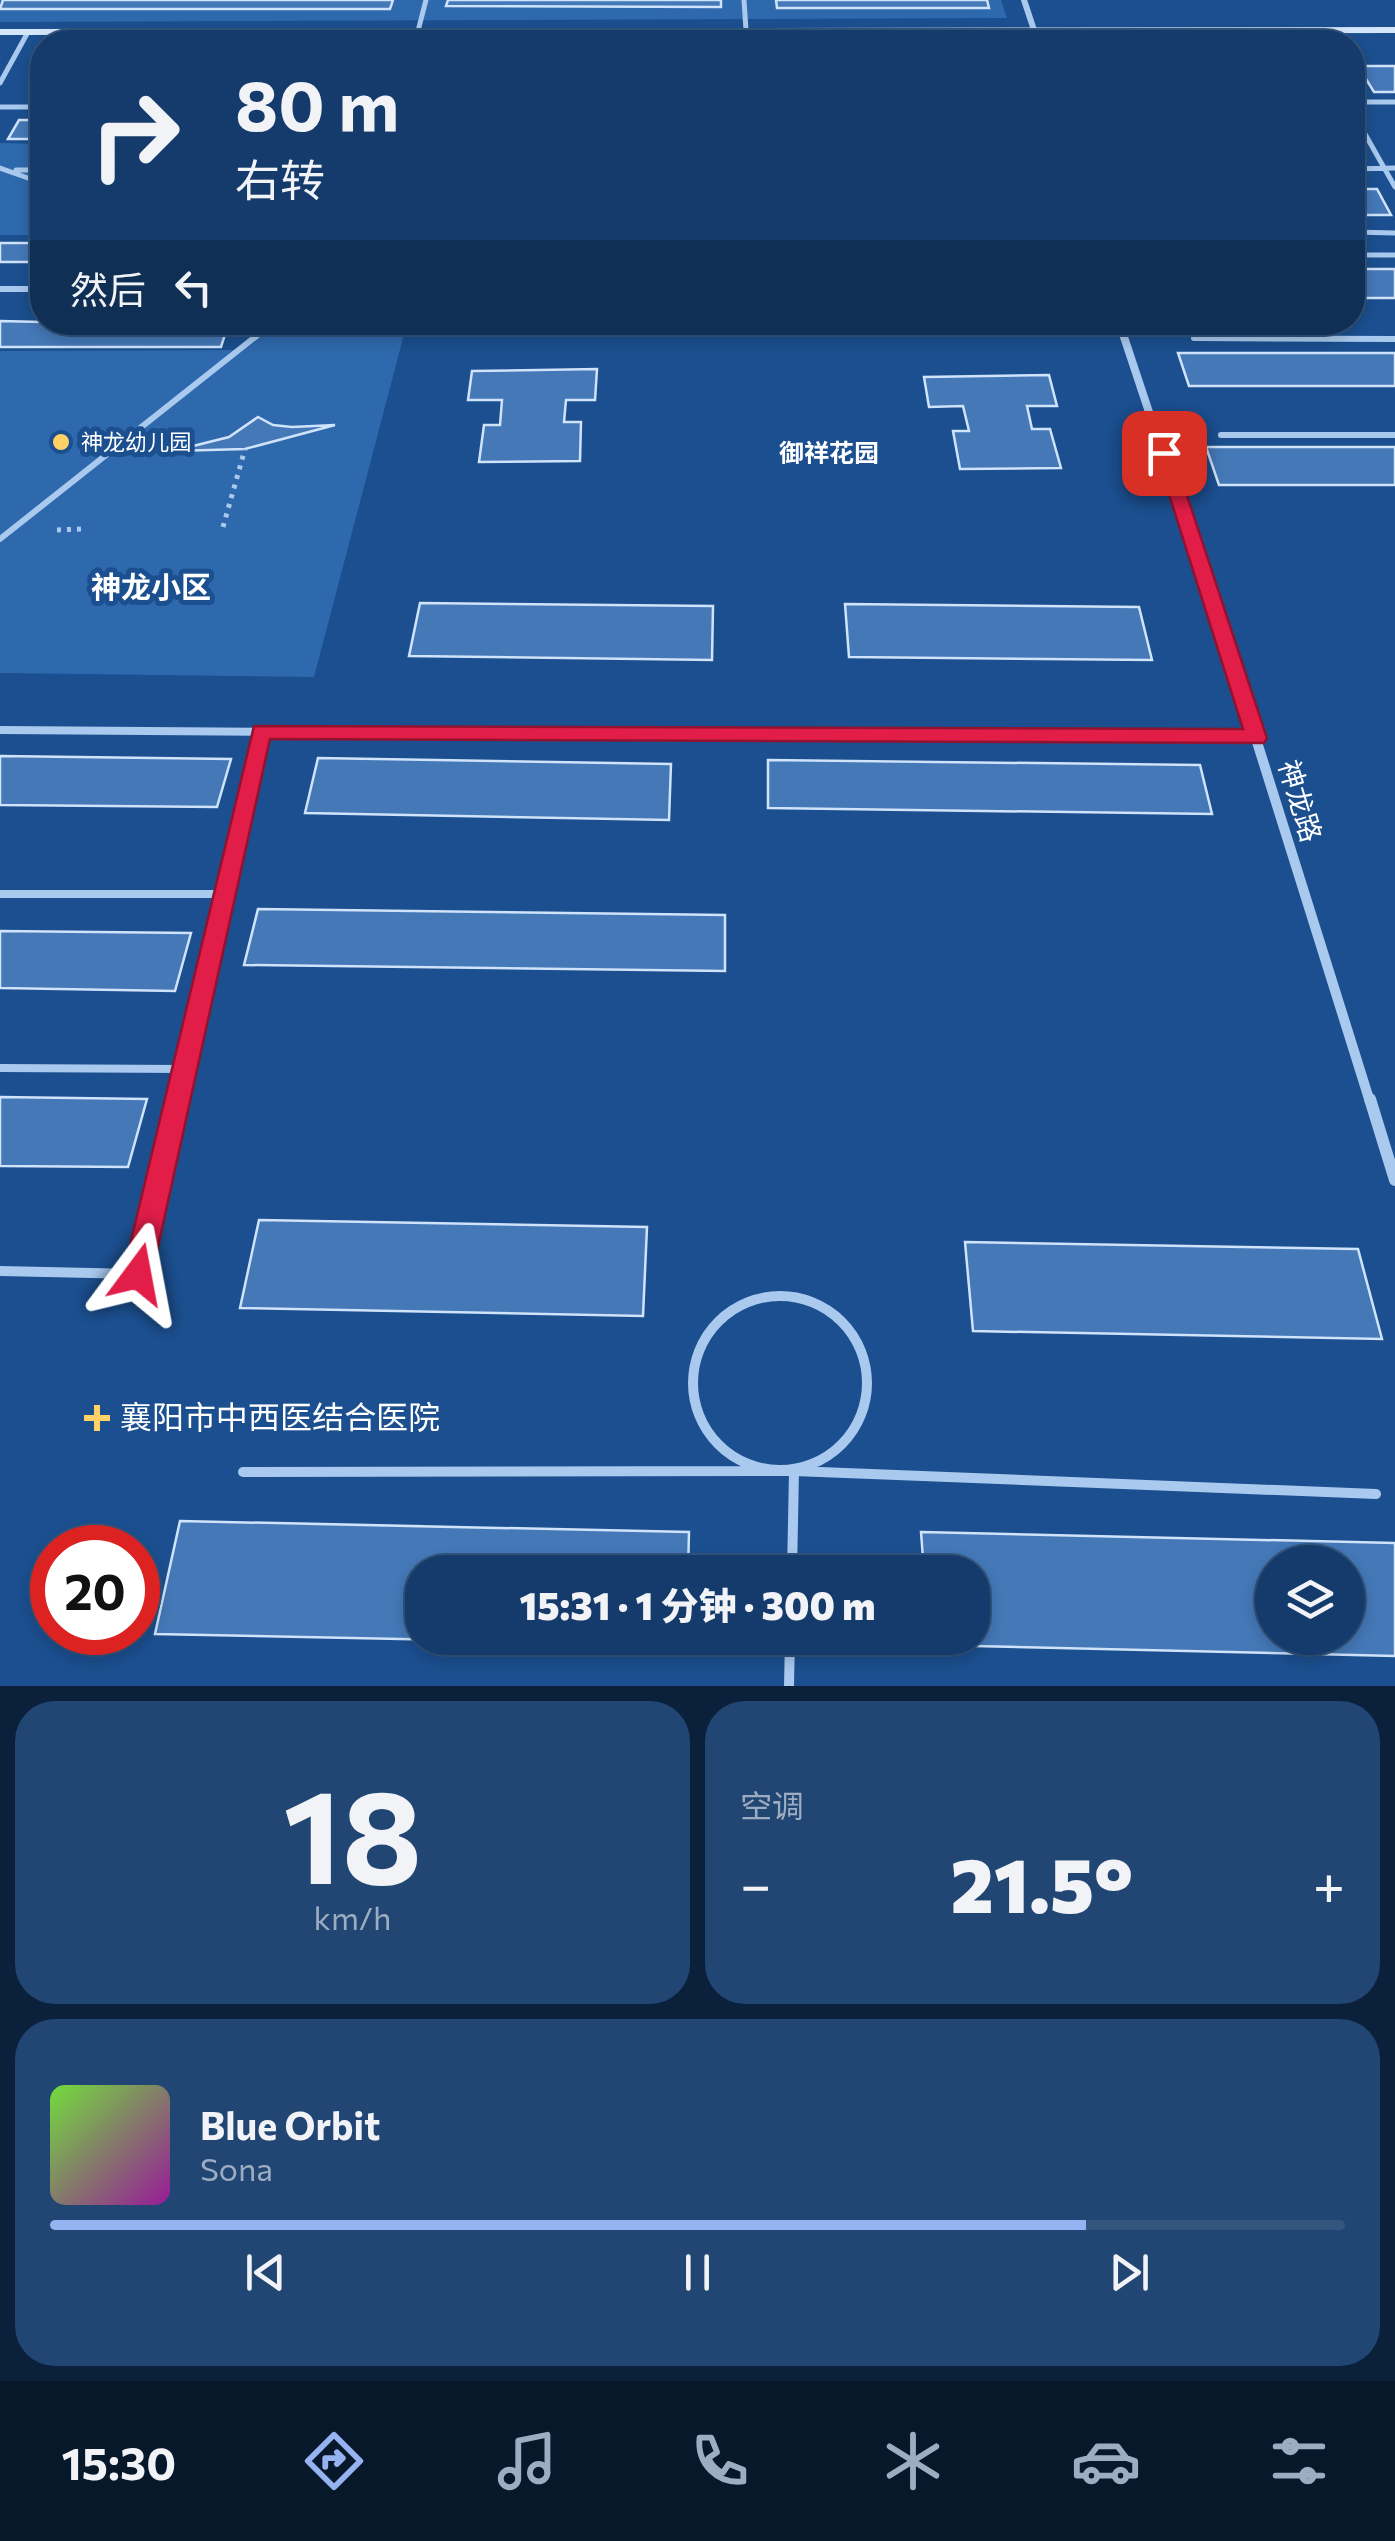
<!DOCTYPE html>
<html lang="zh">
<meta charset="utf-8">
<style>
body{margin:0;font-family:Commissioner,"Noto Sans SC",sans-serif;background:#214673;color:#f1f3f6;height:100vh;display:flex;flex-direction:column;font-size:38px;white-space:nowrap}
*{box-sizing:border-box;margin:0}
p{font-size:32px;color:#9dadc1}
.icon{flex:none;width:55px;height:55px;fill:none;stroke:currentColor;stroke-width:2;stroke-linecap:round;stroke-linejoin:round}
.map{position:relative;height:1686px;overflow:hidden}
.details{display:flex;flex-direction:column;gap:15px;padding:15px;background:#0b203b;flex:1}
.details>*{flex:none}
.banner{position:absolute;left:30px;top:30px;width:1335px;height:305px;border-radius:40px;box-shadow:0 5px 15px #0003,0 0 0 2px #33557e;background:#143b6b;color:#f1f3f6;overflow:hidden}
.fabs{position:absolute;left:1255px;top:1545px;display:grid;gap:20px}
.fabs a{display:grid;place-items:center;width:110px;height:110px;border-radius:50%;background:#143b6b;box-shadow:0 5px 15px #0003,0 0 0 2px #33557e;font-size:50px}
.speed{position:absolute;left:30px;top:1525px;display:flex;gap:20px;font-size:50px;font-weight:700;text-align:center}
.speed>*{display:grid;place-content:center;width:130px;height:130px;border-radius:50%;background:#143b6b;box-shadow:0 5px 15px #0003,0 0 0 2px #33557e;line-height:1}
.speed .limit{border:15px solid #d22;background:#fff;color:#111}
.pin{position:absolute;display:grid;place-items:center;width:85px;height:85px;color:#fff;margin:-42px;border-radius:20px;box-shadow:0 5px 15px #0006}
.me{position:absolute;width:110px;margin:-55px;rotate:13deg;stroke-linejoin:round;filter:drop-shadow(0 0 8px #0008)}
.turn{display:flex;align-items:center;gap:35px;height:210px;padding:0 40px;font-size:45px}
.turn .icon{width:130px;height:130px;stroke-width:2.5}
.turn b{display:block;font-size:70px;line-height:85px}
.then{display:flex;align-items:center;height:95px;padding:0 40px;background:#0003;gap:20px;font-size:38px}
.big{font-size:75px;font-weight:800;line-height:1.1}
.details .widget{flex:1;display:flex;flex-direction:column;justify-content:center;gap:15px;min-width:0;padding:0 35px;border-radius:40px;background:#214673}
.details .dial{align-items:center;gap:0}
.dial b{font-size:130px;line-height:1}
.song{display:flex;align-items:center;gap:30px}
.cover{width:120px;height:120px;border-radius:15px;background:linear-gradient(135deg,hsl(100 70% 55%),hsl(300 70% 35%))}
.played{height:10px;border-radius:5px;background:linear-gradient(90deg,#95b2f1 80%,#33557e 80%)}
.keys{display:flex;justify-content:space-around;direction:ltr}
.heat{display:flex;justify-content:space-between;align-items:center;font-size:55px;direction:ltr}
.details .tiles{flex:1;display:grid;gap:15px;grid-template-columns:1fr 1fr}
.widget:last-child{grid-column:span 2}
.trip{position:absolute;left:405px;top:1555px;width:585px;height:100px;border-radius:40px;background:#143b6b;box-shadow:0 5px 15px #0003,0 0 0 2px #33557e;font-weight:800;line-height:100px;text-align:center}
.menu{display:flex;height:160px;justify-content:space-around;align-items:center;background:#08182b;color:#9dadc1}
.menu .icon{width:70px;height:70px}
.menu .current{color:#95b2f1}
.menu b{font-size:45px;color:#f1f3f6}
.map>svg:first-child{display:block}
.green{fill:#2e69ad}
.building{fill:#4478b7;stroke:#cfe3fa;stroke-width:2.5;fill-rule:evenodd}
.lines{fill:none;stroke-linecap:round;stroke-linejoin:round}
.path{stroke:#a9c9ee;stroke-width:5;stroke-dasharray:4 6;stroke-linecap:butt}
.lane-far3{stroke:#a9c9ee;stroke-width:5}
.lane-far2{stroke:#a9c9ee;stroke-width:6}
.lane-far1{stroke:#a9c9ee;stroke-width:8}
.lane{stroke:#a9c9ee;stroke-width:10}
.street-far3{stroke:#a9c9ee;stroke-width:6}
.street-far2{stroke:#a9c9ee;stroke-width:8}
.street-far1{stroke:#a9c9ee;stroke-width:10}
.street{stroke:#a9c9ee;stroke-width:12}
.secondary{fill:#d6e6fa;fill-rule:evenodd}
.route{fill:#e11d48;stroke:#92132f;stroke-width:2.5}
.poi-dot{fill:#ffd166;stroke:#1b4f8f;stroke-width:4}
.labels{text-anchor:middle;stroke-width:10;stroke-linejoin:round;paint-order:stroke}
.far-poi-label{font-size:22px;fill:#fff;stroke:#1b4f8f;text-anchor:start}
.far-neighbourhood-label{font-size:25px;font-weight:bold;fill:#fff;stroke:#1b4f8f}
.street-label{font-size:28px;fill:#fff;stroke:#1b4f8f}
.neighbourhood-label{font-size:30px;font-weight:bold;fill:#fff;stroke:#1b4f8f}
.near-poi-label{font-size:32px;fill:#fff;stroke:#1b4f8f;text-anchor:start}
</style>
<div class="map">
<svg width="1395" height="1686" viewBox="0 0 1395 1686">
<rect width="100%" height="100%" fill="#1b4f8f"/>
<path class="green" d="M0,0H1001L1007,18L0,22Z
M0,143L42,144V235H0Z
M274,323H407L314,677L0,673V351L239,350Z"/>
<path class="building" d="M3,0H393L390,9H0Z
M448,0H721V7L446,6Z
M776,0H987L989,8H777Z
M1358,66H1395V92H1374Z
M19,120H42V139H8Z
M1352,189H1377L1391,215H1352Z
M0,243H42V262H0Z
M1352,269H1395V298H1352Z
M0,321L42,322H229L221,347H0Z
M872,322V326L630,324V322Z
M1178,353H1395V386H1189Z
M597,369L595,400H566L564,422H581L580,461L479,462L484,425H500L502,400H468L472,371Z
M1049,375L1057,406H1027L1032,429H1050L1061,468L960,469L953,431H969L963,406L929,407L924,377Z
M258,417L273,425L292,427L335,425L245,449L173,451L229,437Z
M1206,447H1395V485H1219Z
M420,603L713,606L712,660L409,656Z
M845,604L1139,607L1152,660L849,657Z
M0,756L231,759L217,807L0,805Z
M318,758L671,764L669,820L305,813Z
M768,760L1200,765L1212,814L768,808Z
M258,909L725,915V971L244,965Z
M0,931L191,933L175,991L0,988Z
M0,1097L147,1099L128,1167L0,1166Z
M259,1220L647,1227L643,1316L240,1308Z
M965,1242L1358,1249L1382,1339L973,1331Z
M180,1521L689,1532L688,1572H422V1638H687L686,1645L155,1634Z
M921,1532L1395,1543V1656L929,1645L928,1638H972V1572H924ZM1272,1562H1348V1638H1272Z"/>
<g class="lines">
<path class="path" d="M223,527L245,449
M57,530L82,529"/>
<path class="lane-far3" d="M744,0L746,30
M418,31L426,0
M0,83L28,32
M1352,102H1395
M0,107H42
M1352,111L1395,187
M0,168L42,183
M1352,169L1395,168
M16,170H42
M1352,232L1395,233
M1352,255H1395"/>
<path class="lane-far2" d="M0,289H42
M1194,338L1395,339
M1221,435H1395
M0,539L274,322"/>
<path class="lane-far1" d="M0,730L1256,738
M0,894H224
M0,1068L184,1069
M176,1102L261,731"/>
<path class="lane" d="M0,1271L137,1274L177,1099
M693 1383a87 87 0 1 1 174 0a87 87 0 1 1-174 0Z
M243,1472L794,1471L1376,1494
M792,1572L794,1471
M789,1686L790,1638"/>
<path class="street-far3" d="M1024,0L1038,42"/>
<path class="street-far2" d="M1119,322L1226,643"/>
<path class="street-far1" d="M1225,640L1370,1102"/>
<path class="street" d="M1370,1099L1395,1180"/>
<path class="secondary" d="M1395,27V33L0,35V29Z"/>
</g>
<path class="route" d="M1164,448L1173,453L1267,738L1264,743L270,739L152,1274L147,1283L138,1287L128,1283L123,1274L254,726L1243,729L1156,453Z"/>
<g class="poi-dot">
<circle cx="61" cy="442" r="10"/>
<path d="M92 1403h10v10h10v10h-10v10h-10v-10h-10v-10h10z"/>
</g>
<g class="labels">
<g class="far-poi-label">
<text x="81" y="450">神龙幼儿园</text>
</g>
<g class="far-neighbourhood-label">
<text x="829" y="462">御祥花园</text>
</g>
<g class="street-label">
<text transform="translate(1300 801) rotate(73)" y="10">神龙路</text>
</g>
<g class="neighbourhood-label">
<text x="151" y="598">神龙小区</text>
</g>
<g class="near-poi-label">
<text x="120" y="1429">襄阳市中西医结合医院</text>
</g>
</g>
</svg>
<div class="fabs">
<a><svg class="icon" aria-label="layers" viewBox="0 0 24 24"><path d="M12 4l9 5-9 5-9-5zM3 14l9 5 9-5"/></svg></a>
</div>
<div class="speed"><div class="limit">20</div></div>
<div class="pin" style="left:1164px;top:453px;background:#d93025"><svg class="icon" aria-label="arrive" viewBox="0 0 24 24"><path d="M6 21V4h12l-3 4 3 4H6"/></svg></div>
<svg class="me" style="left:138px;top:1274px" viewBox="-20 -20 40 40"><path d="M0-17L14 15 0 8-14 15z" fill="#e11d48" stroke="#fff" stroke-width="4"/></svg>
<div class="trip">15:31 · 1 分钟 · 300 m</div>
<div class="banner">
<div class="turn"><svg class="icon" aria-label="right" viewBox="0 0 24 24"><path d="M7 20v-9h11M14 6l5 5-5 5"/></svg><div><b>80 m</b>右转</div></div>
<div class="then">然后<svg class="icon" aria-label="left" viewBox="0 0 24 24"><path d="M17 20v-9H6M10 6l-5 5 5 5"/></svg></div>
</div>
</div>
<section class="details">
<div class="tiles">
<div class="widget dial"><b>18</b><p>km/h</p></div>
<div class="widget"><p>空调</p>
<div class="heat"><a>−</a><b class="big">21.5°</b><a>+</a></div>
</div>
<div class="widget">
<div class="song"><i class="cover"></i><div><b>Blue Orbit</b><p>Sona</p></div></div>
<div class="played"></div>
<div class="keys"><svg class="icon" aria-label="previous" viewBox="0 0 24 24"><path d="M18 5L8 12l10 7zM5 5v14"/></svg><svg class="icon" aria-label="pause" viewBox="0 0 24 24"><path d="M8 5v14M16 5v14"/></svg><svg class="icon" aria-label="next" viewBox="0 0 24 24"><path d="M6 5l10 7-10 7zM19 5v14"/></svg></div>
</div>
</div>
</section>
<nav class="menu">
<b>15:30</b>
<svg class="icon current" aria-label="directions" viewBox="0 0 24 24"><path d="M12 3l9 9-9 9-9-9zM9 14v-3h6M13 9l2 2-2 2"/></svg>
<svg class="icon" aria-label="music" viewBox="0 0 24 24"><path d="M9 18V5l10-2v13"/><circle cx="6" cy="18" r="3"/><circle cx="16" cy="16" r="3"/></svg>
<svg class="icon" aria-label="phone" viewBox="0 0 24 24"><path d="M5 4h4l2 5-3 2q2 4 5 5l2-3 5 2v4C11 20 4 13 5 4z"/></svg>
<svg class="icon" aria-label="climate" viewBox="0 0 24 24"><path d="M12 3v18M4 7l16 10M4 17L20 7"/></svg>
<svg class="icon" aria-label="car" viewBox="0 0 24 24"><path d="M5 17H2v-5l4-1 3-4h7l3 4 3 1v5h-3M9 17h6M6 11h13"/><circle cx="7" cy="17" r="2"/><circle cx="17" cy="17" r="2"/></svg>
<svg class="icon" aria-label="filters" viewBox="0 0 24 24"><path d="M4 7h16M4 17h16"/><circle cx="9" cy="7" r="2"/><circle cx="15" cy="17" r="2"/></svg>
</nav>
